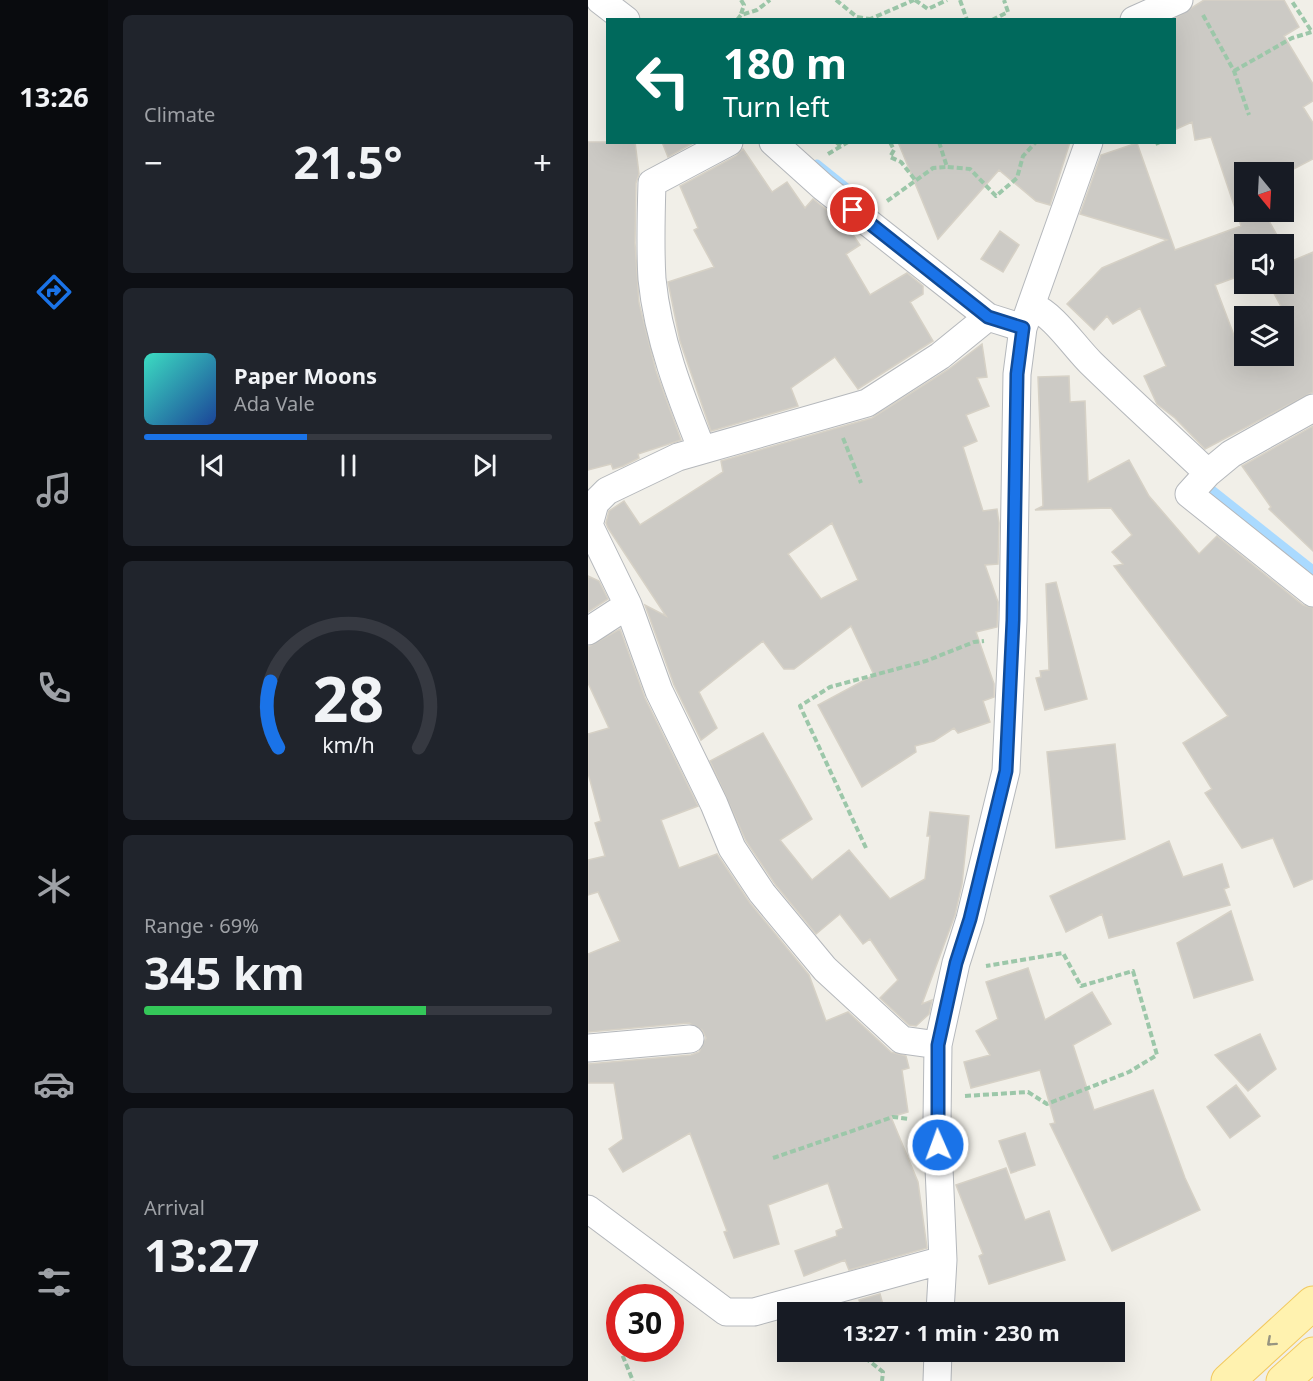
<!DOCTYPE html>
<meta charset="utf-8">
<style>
body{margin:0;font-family:"Noto Sans",sans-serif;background:#20242c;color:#f1f3f6;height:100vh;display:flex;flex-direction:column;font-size:22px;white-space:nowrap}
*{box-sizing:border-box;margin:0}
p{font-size:20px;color:#9ea1a6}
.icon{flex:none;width:33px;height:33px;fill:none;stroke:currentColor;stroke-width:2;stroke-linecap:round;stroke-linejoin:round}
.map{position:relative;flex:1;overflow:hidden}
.panel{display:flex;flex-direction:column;gap:15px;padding:15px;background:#0d0f14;width:480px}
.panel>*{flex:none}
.top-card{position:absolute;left:18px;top:18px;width:570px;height:126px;border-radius:0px;box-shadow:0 6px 24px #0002;background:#00695c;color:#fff;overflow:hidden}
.needle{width:39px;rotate:162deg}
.fabs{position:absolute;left:646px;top:162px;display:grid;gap:12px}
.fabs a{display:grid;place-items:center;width:60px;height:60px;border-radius:0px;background:#171b24;box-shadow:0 6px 24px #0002;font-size:30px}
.speed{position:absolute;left:18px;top:1284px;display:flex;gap:12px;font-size:30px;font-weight:700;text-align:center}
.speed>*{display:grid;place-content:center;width:78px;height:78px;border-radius:50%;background:#171b24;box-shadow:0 6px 24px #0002;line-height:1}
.speed .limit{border:9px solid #d22;background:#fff;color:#111}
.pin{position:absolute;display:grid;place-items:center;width:51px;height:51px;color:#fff;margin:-26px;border:3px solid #fff;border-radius:50%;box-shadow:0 2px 6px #0007}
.me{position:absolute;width:66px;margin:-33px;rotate:358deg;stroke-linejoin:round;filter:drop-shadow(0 0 4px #0008)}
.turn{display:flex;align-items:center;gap:21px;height:126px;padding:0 18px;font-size:27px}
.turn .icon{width:78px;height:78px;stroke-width:2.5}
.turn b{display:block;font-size:42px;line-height:51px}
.big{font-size:45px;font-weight:700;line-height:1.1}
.panel .card{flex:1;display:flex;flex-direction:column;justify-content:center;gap:9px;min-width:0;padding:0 21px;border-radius:9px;background:#20242c}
.panel .dial{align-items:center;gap:0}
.dial svg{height:156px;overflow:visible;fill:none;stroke:#363941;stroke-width:7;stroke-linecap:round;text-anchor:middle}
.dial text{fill:#f1f3f6;stroke:none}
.song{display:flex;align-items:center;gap:18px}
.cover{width:72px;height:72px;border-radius:9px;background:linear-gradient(135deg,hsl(170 70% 55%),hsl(220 70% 35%))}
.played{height:6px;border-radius:3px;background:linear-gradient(90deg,#1a73e8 40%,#363941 40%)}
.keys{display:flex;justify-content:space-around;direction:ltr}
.heat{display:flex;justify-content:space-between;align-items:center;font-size:33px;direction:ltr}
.charge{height:9px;border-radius:4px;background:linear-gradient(90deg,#34c759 69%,#363941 0)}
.trip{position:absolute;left:189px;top:1302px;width:348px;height:60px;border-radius:0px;background:#171b24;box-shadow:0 6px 24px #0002;font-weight:700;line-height:60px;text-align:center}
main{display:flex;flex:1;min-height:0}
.dock{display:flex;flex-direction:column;width:108px;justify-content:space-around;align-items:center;background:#090b0e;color:#9ea1a6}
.dock .icon{width:42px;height:42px}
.dock .selected{color:#1a73e8}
.dock b{font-size:27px;color:#f1f3f6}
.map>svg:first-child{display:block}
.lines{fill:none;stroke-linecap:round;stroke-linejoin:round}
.stream{stroke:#aadaff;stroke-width:9}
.building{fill:#cccac5;stroke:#d6d1c6;stroke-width:1.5;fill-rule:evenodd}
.street-casing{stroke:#b5b8bc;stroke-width:29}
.primary-casing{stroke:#f2c960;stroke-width:35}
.path{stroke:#9cc7a9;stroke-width:4;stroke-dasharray:6 3;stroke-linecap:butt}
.street{stroke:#fff;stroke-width:27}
.primary{stroke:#fff2af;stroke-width:33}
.oneway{stroke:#979581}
.route-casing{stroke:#114b97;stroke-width:15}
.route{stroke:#1a73e8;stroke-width:10}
</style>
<main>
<nav class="dock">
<b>13:26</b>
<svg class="icon selected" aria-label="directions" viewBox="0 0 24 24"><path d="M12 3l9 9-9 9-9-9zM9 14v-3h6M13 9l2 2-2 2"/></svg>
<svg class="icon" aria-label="music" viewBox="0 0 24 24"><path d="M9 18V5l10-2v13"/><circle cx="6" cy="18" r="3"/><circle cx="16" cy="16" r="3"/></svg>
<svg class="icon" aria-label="phone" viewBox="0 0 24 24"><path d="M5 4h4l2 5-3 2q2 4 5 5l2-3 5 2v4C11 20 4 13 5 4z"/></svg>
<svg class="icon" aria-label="climate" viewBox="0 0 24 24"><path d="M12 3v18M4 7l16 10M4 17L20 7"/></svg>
<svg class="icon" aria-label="car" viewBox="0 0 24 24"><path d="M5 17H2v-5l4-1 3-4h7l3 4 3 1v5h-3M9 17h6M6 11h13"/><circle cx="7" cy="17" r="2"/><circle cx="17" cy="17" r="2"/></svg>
<svg class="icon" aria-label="filters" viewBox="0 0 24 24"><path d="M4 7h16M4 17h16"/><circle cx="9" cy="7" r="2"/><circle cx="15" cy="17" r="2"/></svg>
</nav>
<section class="panel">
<div class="card"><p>Climate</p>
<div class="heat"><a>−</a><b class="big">21.5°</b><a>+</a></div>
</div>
<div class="card">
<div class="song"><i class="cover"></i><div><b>Paper Moons</b><p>Ada Vale</p></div></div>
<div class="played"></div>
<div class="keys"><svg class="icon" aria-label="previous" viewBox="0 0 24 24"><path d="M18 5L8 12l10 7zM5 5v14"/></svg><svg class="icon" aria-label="pause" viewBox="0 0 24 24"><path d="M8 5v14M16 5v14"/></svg><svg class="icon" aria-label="next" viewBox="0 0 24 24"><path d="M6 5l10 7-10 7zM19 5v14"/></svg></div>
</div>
<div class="card dial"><svg viewBox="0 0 100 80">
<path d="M14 69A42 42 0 1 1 86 69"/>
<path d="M14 69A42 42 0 0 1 10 35" stroke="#1a73e8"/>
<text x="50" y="56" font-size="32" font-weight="700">28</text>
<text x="50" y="72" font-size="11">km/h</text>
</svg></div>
<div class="card"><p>Range · 69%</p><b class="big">345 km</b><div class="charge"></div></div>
<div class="card"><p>Arrival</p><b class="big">13:27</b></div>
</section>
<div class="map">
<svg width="725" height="1381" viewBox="0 0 725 1381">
<rect width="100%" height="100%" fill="#f1efe8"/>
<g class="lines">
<path class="stream" d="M229,164L270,197
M614,482L725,570"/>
</g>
<path class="building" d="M616,0H696L711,27L696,36L725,84V101L715,107L725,123V159L696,174L657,172V212H676L694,244H657V274L627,285L647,338L657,333V356H696V316H691L697,314L681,284H696V247L704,261L725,252V392L617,449L587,418L569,404L556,376L578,366L552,308L525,324L519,316L506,330L479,304L514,268L579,240L492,214L513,155L549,143L587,250L653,226L623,137L607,140L604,122L586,130V19Z
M0,142H47L51,174L48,183L47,243L51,303L68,371L93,440L50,454L51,458L35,466L25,469L23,464L0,470Z
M74,142H107L80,157Z
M310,142H482L462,205L448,201L411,170L350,239Z
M155,149L184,192L199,182L217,208L225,199L259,226L272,245L258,254L282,295L319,273L335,286V294L322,302L345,341L270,389L247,357L203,388L210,406L123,431L92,341L80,282L126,267L106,230L110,228L92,186L148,156Z
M412,231L431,245L415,272L393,259Z
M394,344L399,377L389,378L401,406L378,415L389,441L375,447L395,511L409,509L411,523L410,564L397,565L410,602L409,627L388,632L406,684V697L395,701L402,722L370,733L366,728L346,741L327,746L328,752L274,787L230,705L286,675L263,626L206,669H196L175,641L111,692L129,728L113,740L86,685L57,605L78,616L20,528L18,523L21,511L36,501L52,525L135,472L133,461L284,418L361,369ZM244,523L270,580L233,599L200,554Z
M481,376L482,402L497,401L500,482L541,460L561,496L611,554L629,536L715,605L725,608V879L706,887L685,838L654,848L617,793L624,789L595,743L640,716L526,566L535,564L524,552L544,535L523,508L447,510L455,506L450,377Z
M725,426V551L681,509L683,507L654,466Z
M0,576L11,581L20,599L0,612Z
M468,582L499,699L457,710L448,678L453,677L452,671L461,670L458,584Z
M32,629L57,698L110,806L73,820L91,868L129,854L162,903L221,975L238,1021L260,1012L303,1052L318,1056L321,1068L314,1070L320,1112L303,1117L330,1182L339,1248L261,1270L257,1260L216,1276L207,1251L249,1236L248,1231L255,1228L240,1183L180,1205L191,1244L146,1258L136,1232L139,1231L102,1133L35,1172L21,1149L35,1139L26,1083H0V1064L103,1055L111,1052L118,1038L114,1030L101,1023L0,1032V954L32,941L10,892L0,895V860L17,856L7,823L13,821L0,773V734L21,728L0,683V647Z
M175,733L224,819L192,840L224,880L261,850L302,899L337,879L342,836H339L342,812L381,816L374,884L367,915L334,1004L344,1000L341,1014L328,1026L321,1025L292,998L310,980L282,939L275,944L252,914L228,934L187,884L158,841L122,761Z
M527,744L537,839L468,848L459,752Z
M581,841L595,877L634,864L641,887L636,889L642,905L521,938L514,914L478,932L462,896Z
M643,911L665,980L606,998L589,943Z
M440,968L457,1020L504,992L523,1024L485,1045L506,1110L565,1090L597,1178L612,1210L524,1251L462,1124L467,1123L452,1070L383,1088L376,1062L402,1055L388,1031L410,1019L398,982Z
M672,1034L688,1069L660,1091L627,1055Z
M648,1085L672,1116L642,1138L619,1107Z
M437,1133L447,1165L423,1173L411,1141Z
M418,1168L437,1220L461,1211L477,1260L401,1284L391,1256L395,1254L368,1185Z
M292,1294L297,1312H275L271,1300Z"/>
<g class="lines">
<defs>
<path id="street" d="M12,0L38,20
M546,20L591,0
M185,142L235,187L400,317
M444,306C466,315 485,345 503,363C541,400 581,436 620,473L601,494L725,593
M114,450C92,395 70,339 64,279C62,247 63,215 64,183L141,142
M620,473L643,454L725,408
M0,631L40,605
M350,1045L314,1040L237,969L174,893L144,848L126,804L71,691L40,605L1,525L7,503L19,491L90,457L279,403L352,356L400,317L435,328
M0,1048L102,1039
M0,1209L138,1312H166L355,1260
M352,1312L355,1260L349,1122L350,1045L368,963L382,919L418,771L425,620L429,374L435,328L501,142
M349,1381L350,1352"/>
<path id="primary" d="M640,1381L725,1303
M695,1381L725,1354"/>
</defs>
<use href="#street" class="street-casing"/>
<use href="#primary" class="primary-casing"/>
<path class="path" d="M153,0L156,5L153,14
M248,0L269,17L282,19
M327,0L340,9L359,0
M372,0L379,20
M615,15L646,71L661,115
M149,20L153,15L169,10L182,0
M280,20L326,0
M404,20L420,12L416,0
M646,71L704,38L724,32L703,0
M248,142L254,147
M302,142L306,150L302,157L313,162L328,181
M351,142L359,167L382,169L408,196L429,178L435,156L448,142
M569,142L570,145
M240,154L260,142
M299,201L345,168L359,167
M255,438L273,483
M278,848L212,706L242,687L338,661L386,642L396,641
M377,1096L440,1092L459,1104L541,1072L569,1055L545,971L493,986L475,953L398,966
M185,1158L305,1117L322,1119
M38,1348L34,1354L45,1381
M270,1352L295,1372L294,1381"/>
<use href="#street" class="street"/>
<use href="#primary" class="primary"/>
</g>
<defs><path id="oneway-chevron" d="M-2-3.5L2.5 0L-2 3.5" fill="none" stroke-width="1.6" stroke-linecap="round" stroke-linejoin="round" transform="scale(1.5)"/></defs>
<use class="oneway" href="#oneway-chevron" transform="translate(683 1342) rotate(138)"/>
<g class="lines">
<defs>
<path id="route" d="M265,210L400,317L435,328L429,374L425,620L418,771L382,919L368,963L350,1045V1145"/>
</defs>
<use href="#route" class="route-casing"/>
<use href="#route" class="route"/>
</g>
</svg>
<div class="fabs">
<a><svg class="needle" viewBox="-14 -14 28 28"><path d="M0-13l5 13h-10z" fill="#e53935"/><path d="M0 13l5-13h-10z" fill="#9ea1a6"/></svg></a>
<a><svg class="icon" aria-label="sound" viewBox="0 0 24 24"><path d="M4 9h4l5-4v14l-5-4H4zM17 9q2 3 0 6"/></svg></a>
<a><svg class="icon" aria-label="layers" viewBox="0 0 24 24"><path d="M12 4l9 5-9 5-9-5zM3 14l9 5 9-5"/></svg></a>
</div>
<div class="speed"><div class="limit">30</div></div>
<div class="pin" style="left:265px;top:210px;background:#d93025"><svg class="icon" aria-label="arrive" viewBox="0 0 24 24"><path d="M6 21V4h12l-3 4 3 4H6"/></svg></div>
<svg class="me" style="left:350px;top:1145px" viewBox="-20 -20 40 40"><circle r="17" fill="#1a73e8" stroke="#fff" stroke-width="3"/><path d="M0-11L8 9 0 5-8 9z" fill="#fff"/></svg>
<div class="trip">13:27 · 1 min · 230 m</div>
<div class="top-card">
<div class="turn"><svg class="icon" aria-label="left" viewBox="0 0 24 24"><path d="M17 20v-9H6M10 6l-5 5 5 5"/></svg><div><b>180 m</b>Turn left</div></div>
</div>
</div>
</main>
